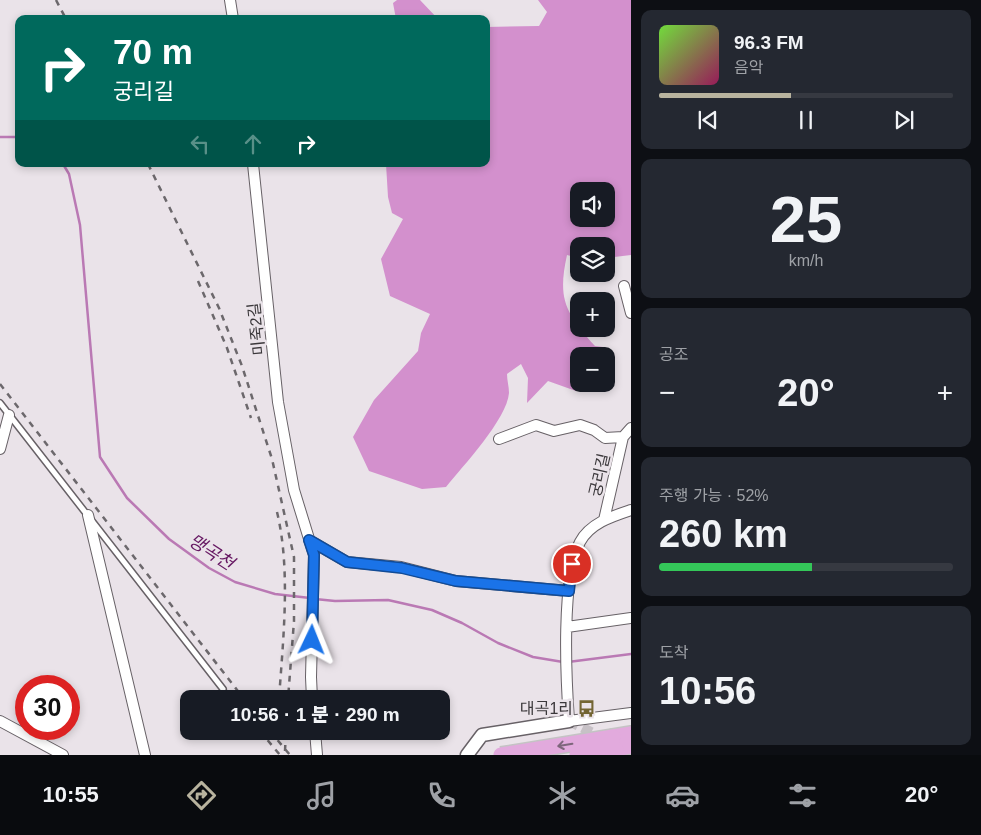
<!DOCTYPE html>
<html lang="ko">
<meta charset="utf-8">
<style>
body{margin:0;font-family:Arial,"Noto Sans KR",sans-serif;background:#242831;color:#f1f3f6;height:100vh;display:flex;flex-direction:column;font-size:19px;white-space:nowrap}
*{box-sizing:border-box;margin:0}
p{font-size:16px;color:#9ea1a6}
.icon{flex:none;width:28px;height:28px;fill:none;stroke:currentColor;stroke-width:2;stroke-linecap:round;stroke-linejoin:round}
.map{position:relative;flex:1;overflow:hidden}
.drawer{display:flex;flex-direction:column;gap:10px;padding:10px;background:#0d0f14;width:350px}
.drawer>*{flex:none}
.top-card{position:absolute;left:15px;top:15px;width:475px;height:152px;border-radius:10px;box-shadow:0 2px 8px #0003;background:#00695c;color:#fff;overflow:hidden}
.tools{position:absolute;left:570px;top:182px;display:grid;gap:10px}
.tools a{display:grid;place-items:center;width:45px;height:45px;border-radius:10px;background:#171b24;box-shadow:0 2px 8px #0003;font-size:25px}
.speed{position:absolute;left:15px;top:675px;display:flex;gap:10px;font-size:25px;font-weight:700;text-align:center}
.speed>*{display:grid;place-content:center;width:65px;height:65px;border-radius:50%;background:#171b24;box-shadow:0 2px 8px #0003;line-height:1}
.speed .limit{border:8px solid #d22;background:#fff;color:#111}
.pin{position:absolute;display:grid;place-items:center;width:42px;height:42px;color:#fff;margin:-21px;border:2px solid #fff;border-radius:50%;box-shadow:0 1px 5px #0007}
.me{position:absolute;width:55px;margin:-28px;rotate:2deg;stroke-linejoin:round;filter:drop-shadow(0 0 4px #0008)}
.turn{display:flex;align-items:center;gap:18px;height:105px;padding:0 15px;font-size:22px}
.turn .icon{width:65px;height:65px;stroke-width:2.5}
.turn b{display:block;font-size:35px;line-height:42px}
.lanes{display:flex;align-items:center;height:48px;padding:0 15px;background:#0003;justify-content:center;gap:25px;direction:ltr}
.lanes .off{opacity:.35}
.big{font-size:38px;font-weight:800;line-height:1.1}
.drawer .card{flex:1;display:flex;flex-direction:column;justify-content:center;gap:8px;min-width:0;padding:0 18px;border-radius:10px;background:#242831}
.drawer .dial{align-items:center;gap:0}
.dial b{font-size:65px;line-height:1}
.song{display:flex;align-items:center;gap:15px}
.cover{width:60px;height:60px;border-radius:8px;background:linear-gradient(135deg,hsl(100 70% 55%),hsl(330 70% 35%))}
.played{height:5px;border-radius:2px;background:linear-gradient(90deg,#b8b39e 45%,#363941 45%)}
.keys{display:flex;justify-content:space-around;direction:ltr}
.heat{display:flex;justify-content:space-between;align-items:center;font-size:28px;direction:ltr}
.charge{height:8px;border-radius:4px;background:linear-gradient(90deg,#34c759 52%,#363941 0)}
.trip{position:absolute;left:180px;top:690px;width:270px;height:50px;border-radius:10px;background:#171b24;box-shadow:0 2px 8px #0003;font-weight:800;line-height:50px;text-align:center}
.tab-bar{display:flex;height:80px;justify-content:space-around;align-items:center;background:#090b0e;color:#9ea1a6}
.tab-bar .icon{width:35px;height:35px}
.tab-bar .current{color:#b8b39e}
.tab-bar b{font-size:22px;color:#f1f3f6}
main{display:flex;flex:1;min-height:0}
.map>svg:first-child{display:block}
.forest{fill:#d390cd;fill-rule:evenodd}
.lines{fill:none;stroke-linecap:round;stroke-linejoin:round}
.stream{stroke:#ba79b4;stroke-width:2.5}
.minor-tunnel{stroke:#c7c1c6;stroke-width:10;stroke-dasharray:10 5;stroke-linecap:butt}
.service-casing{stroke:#676166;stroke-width:8}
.minor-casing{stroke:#676166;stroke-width:12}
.tertiary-casing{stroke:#676166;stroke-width:15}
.primary-casing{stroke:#c4c3c4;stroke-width:18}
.service{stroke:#fff;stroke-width:5}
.minor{stroke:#fff;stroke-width:10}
.tertiary{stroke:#fff;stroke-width:12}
.primary{stroke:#e2aadd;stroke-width:15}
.rail{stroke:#6c686c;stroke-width:2.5;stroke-dasharray:6 6;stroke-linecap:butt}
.primary-bridge-casing{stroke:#c4c3c4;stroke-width:18;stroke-linecap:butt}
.primary-bridge{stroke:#e2aadd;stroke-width:15}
.oneway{stroke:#7e667c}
.route-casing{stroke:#114b97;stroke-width:12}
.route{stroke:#1a73e8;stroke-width:9}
.labels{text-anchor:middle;stroke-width:5;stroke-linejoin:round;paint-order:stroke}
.street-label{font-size:16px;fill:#3b383b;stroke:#eae3e9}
.poi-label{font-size:16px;fill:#3b383b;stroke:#eae3e9;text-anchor:end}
.water-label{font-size:18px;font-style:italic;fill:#661762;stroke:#eae3e9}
</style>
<main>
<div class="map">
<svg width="631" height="755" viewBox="0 0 631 755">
<rect width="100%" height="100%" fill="#eae3e9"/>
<path class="forest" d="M397,0H420L438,19H396L393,3Z
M538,0H631V255L606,258V246H579V258L567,255C557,300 566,313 595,346L603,347L614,358V378H606V356H579V384H587L576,391L548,381L527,403L528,378L521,364L507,374C507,380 509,387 509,393C507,419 463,466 446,487L422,489L369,471L353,437L374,400L418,351L421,333L430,314L390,296L381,259L403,219L392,213L388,197L386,164H486V27L539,26L547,12ZM579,191H606V219H579Z"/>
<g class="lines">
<path class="stream" d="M0,137H19
M63,164L69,174L80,225L100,457L127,498L169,539L209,568L235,582L275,594L310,598
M315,599L335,601L388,600L432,610L462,623L498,643L533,657L563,662
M568,662L631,654"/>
<path class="minor-tunnel" d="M569,721L595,734L597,744"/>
<defs>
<path id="service" d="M0,403L223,689"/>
<path id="minor" d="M230,0L233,19
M253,164L278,402L294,490L314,555L311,677L312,699
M624,286L631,313
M499,439L536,425L554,431L580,425L594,430L605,438L623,437
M0,449L9,415
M631,510C613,516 590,523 580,542C561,578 566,678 569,721L631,713
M88,515L145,755
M604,520L623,437L631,428
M309,540L347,562L401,567L456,581L569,591
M567,627L631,618
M0,721L63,755
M315,731L317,755"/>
<path id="tertiary" d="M467,755L482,735L569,721"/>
<path id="primary" d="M613,737L631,734
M616,749L631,746"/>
</defs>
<use href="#service" class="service-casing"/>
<use href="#minor" class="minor-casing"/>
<use href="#tertiary" class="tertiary-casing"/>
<use href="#primary" class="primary-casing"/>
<use href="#service" class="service"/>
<use href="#minor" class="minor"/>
<use href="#tertiary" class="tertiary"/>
<use href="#primary" class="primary"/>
<path class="rail" d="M56,0L66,19
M148,164L219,308L242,366L272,459L294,557V621L288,699
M198,281L227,348L251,418
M0,384L244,699
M277,512C291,570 283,640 279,699
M260,731L280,755
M270,731L290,755
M285,751L286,731"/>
<defs>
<path id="primary-bridge" d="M501,755L613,737
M577,755L616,749"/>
</defs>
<use href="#primary-bridge" class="primary-bridge-casing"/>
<use href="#primary-bridge" class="primary-bridge"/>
</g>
<defs><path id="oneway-shaft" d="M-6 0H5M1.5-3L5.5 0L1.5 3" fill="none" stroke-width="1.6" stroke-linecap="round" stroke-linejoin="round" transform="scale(1.25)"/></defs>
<use class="oneway" href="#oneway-shaft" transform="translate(565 745) rotate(171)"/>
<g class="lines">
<defs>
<path id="route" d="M312,640L314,555L309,540L347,562L402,568L456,581L569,591L572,564"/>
</defs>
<use href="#route" class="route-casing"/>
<use href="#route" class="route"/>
</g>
<defs>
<symbol id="bus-bare" viewBox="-9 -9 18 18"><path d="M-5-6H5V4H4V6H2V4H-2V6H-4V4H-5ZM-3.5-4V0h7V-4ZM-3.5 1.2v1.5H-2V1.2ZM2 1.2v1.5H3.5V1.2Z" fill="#736533" stroke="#eae3e9" stroke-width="2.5" paint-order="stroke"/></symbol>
</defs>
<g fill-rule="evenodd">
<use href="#bus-bare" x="574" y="696" width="25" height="25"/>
</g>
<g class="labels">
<g class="street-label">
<text transform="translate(256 329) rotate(-96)" y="6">미죽2길</text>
<text transform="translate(599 475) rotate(-77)" y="6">궁리길</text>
</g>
<g class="poi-label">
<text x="573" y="714">대곡1리</text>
</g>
<g class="water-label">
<text transform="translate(211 552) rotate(33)" y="6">맹곡천</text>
</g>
</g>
</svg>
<div class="tools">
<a><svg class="icon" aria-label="sound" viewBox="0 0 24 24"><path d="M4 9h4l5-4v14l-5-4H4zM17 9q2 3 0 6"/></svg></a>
<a><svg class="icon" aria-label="layers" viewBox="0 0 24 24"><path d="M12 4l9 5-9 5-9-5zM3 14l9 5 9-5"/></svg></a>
<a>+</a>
<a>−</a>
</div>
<div class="speed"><div class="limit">30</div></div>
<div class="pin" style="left:572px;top:564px;background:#d93025"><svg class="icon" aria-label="arrive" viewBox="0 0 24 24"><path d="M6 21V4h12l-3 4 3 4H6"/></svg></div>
<svg class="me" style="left:312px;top:640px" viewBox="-20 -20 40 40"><path d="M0-17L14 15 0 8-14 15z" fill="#1a73e8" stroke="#fff" stroke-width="4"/></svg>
<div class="trip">10:56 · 1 분 · 290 m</div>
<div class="top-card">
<div class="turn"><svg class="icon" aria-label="right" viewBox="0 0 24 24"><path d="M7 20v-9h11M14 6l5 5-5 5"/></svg><div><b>70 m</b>궁리길</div></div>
<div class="lanes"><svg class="icon off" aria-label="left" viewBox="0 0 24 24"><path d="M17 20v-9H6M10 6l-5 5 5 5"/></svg><svg class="icon off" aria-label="ahead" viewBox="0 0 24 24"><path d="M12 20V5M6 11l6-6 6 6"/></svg><svg class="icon" aria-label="right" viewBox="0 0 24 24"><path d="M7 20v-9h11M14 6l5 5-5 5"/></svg></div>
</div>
</div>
<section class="drawer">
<div class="card">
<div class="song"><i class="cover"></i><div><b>96.3 FM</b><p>음악</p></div></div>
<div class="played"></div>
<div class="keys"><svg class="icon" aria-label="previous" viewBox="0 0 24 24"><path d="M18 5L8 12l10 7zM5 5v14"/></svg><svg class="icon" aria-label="pause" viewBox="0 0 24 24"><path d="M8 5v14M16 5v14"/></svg><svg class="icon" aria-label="next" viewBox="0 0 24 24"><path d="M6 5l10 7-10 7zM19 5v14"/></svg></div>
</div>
<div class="card dial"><b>25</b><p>km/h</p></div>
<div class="card"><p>공조</p>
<div class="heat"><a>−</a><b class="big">20°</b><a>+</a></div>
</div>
<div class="card"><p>주행 가능 · 52%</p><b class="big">260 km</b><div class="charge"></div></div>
<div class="card"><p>도착</p><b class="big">10:56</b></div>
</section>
</main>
<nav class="tab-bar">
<b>10:55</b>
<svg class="icon current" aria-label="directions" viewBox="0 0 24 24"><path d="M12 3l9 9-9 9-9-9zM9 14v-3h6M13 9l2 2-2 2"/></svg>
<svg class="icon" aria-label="music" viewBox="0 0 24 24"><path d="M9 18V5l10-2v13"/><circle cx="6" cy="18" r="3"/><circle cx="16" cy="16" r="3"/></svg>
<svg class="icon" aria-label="phone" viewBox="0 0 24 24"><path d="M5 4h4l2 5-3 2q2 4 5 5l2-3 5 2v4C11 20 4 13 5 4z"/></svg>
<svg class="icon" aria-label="climate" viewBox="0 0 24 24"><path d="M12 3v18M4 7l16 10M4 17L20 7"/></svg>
<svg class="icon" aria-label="car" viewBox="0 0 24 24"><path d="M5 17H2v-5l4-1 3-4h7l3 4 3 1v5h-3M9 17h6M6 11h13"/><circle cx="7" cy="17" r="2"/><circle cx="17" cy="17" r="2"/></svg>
<svg class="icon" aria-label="filters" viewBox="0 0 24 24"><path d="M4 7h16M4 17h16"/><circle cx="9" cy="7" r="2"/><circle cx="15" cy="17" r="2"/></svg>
<b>20°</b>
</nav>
